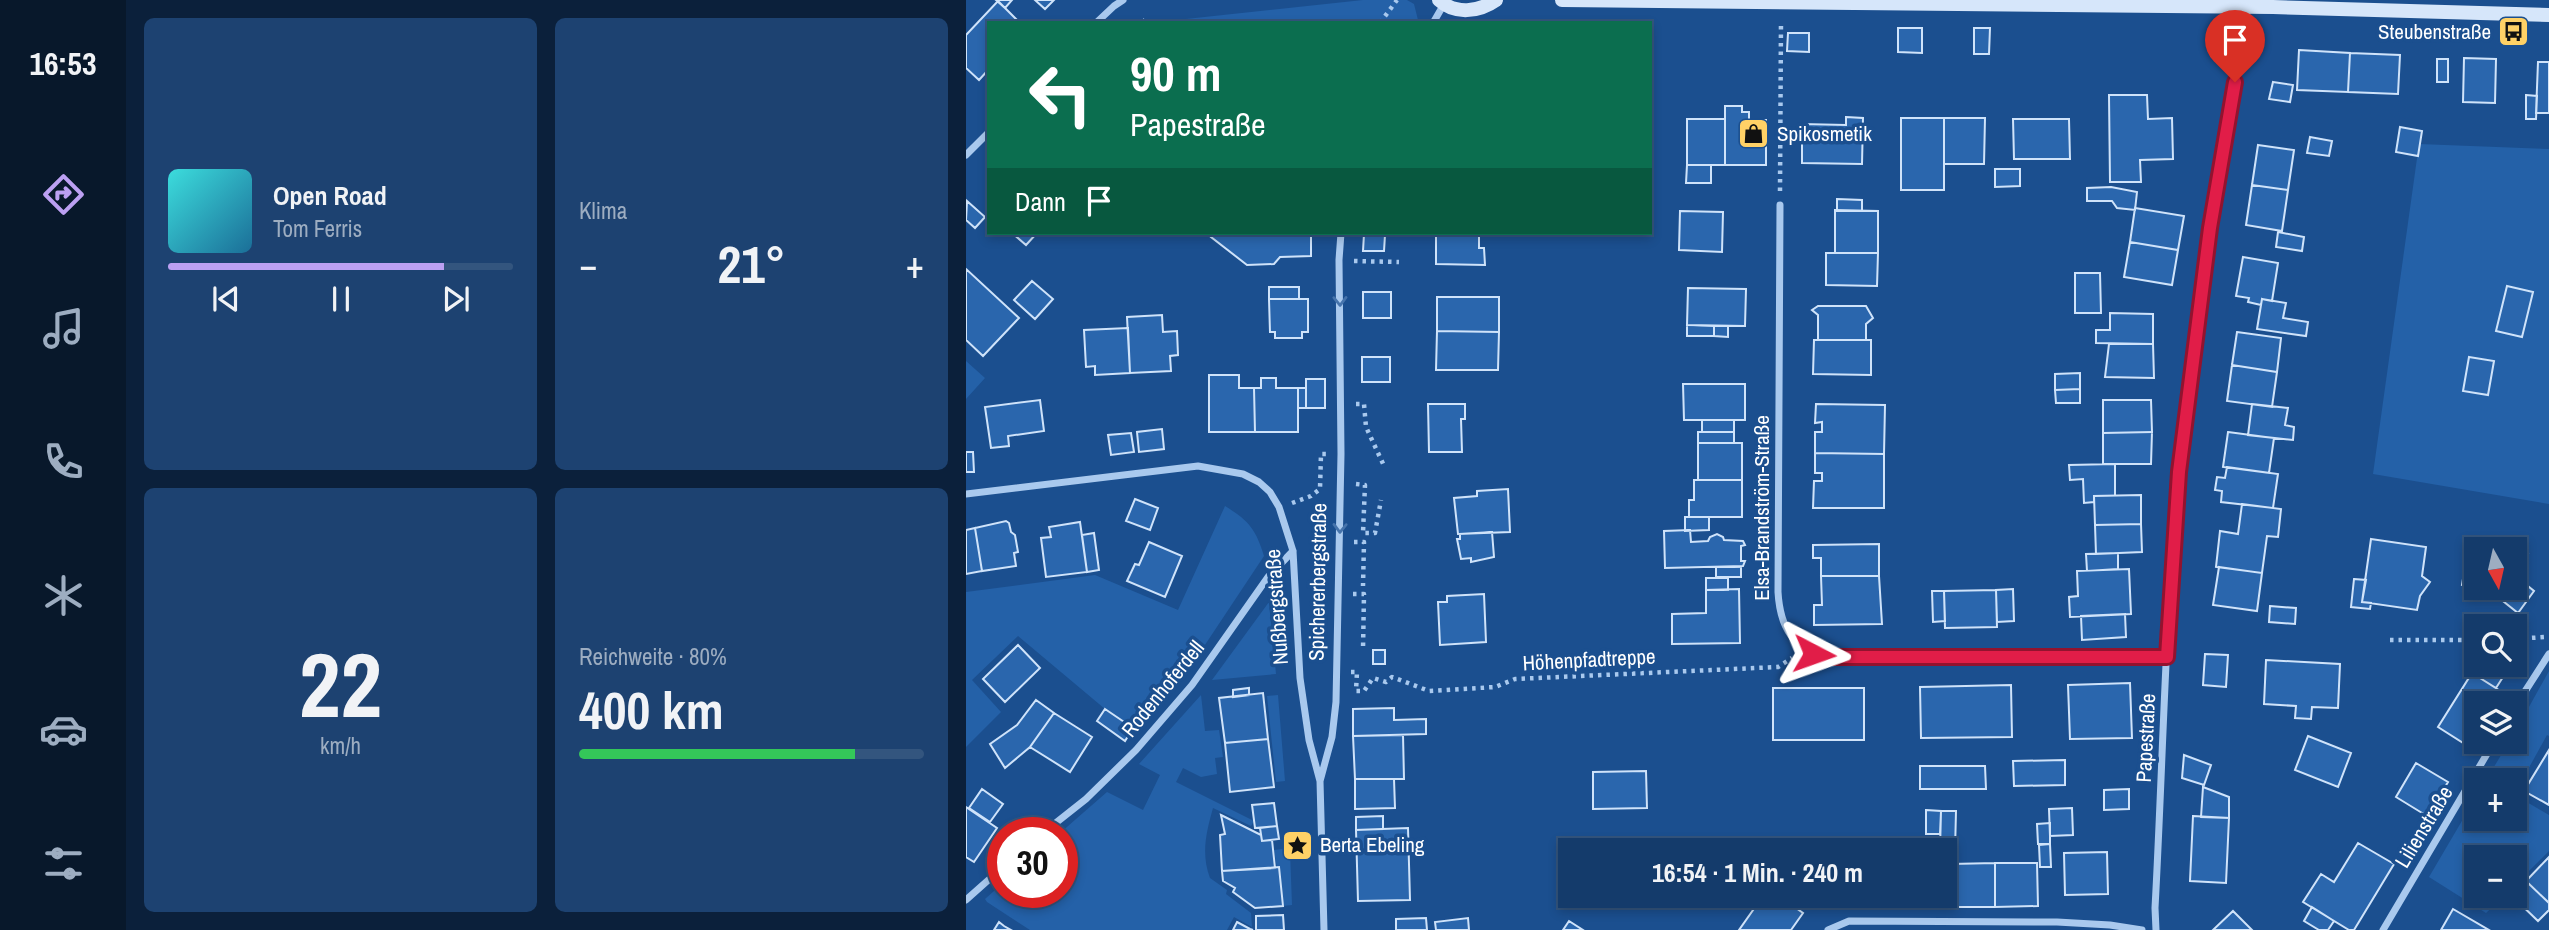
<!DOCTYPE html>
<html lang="de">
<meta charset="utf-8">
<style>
body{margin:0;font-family:"Archivo Narrow",sans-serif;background:#1d4271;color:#f1f3f6;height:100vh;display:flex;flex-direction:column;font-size:26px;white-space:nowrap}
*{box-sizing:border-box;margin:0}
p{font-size:23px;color:#9dadc1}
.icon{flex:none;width:38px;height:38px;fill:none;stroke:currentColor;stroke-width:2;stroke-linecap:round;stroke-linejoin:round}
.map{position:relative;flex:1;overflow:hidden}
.panel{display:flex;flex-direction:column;gap:18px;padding:18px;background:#0b203b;width:840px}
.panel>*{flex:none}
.banner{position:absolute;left:21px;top:21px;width:665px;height:214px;border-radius:0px;box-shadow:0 4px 10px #0003,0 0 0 2px #33557e;background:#0b6e4f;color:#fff;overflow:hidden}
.needle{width:46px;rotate:172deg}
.fabs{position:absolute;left:1498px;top:537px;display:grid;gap:14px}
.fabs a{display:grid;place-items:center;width:63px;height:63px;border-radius:0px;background:#143b6b;box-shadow:0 4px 10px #0003,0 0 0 2px #33557e;font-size:35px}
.speed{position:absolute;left:21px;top:817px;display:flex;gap:14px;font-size:35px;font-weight:700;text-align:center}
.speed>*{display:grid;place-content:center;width:91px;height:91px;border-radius:50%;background:#143b6b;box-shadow:0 4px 10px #0003,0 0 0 2px #33557e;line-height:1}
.speed .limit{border:10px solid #d22;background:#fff;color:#111}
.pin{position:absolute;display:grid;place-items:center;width:60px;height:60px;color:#fff;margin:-72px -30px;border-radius:50% 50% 50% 0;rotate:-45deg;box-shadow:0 0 7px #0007}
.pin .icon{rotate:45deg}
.me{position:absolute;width:77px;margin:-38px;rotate:94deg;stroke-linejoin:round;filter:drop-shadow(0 0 5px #0008)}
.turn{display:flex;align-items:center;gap:24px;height:147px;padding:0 28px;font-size:32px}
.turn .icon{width:91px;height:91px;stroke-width:2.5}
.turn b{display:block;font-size:49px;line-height:60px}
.then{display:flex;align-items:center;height:66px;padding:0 28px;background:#0003;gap:14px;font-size:26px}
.big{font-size:52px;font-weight:700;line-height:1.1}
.panel .widget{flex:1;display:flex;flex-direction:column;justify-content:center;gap:10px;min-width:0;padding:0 24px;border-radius:10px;background:#1d4271}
.panel .dial{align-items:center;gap:0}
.dial b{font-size:91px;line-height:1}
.song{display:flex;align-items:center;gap:21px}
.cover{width:84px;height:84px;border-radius:10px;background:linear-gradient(135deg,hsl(180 70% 55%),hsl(200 70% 35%))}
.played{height:7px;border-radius:4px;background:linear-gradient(90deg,#bca0f2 80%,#33557e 80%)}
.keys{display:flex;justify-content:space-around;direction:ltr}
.heat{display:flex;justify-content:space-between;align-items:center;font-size:38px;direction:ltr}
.charge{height:10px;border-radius:5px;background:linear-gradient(90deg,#34c759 80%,#33557e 0)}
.panel .tiles{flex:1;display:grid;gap:18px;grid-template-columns:repeat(2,1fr)}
.trip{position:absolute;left:592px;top:838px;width:399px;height:70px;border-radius:0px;background:#143b6b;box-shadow:0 4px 10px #0003,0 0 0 2px #33557e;font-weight:700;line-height:70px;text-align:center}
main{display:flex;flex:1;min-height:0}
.dock{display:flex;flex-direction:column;width:126px;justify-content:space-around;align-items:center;background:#08182b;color:#9dadc1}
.dock .icon{width:49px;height:49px}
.dock .current{color:#bca0f2}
.dock b{font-size:32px;color:#f1f3f6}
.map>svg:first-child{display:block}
.green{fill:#2461a8;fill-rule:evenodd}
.building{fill:#2a66ad;stroke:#cfe3fa;stroke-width:2}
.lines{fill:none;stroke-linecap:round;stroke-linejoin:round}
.path{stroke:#a9c9ee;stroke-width:4.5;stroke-dasharray:3.5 5;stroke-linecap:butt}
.street{stroke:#a9c9ee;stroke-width:7}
.secondary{stroke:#d6e6fa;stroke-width:14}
.oneway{stroke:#4674ac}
.route-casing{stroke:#92132f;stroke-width:18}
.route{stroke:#e11d48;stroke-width:12}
.labels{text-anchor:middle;stroke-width:7;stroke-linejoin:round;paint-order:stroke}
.poi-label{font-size:21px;fill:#fff;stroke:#1b4f8f;text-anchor:start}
.street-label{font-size:21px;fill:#fff;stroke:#1b4f8f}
</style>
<main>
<nav class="dock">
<b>16:53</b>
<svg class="icon current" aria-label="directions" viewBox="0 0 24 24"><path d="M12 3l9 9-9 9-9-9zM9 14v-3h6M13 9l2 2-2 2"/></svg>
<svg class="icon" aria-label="music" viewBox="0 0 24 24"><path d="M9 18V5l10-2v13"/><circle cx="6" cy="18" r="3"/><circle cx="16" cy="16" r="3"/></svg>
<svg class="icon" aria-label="phone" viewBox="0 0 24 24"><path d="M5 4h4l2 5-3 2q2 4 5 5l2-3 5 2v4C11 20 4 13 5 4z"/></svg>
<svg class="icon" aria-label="climate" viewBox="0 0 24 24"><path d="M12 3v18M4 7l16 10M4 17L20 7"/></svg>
<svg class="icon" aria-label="car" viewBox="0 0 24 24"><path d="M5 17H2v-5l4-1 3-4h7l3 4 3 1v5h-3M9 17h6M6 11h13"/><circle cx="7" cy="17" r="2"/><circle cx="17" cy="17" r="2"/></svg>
<svg class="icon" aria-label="filters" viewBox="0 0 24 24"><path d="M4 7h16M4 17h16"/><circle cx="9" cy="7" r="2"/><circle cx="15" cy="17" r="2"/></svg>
</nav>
<section class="panel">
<div class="tiles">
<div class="widget">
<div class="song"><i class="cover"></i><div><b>Open Road</b><p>Tom Ferris</p></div></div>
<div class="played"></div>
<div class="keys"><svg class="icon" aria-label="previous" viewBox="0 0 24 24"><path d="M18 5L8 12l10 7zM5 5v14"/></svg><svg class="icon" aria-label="pause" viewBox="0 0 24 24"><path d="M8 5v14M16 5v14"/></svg><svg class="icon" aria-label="next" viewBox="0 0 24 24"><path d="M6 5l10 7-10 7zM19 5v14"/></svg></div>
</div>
<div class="widget"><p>Klima</p>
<div class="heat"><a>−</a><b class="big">21°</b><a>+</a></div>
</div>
<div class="widget dial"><b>22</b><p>km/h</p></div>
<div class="widget"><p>Reichweite · 80%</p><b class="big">400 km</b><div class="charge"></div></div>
</div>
</section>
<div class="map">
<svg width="1583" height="930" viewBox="0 0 1583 930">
<rect width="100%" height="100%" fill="#1b4f8f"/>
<path class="green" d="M397,0H441L448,4L452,20L450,23L192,22Z
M1453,144L1583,149V504L1407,474ZM1541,286L1566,292L1530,331V330Z
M0,361L19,378L0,399Z
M259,506C282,520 290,529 298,556L217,678L173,732L139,709L52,636L6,680L35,712L0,747V592L129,575L212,610Z
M303,602L310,674L246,680Z
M1583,671V736L1581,735L1549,793V780H1520L1543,742H1549V732Z
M235,695L239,731L253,730L257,757L249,758L251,774L235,777L217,768L210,782L288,821L285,826L247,808C240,833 235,854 244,878L261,890L260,894L285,913L286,927L268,917L261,930H64L21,902L19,899L37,883V892H96V833H94L141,792L177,810L194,775L173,764Z
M312,695L319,781L310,782L301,696Z
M1549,795L1583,815V851L1549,885V858H1510V896H1538L1520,913L1463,877L1510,797V819H1549Z
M317,849L318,852L324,851L326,905L317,906L308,850Z"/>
<path class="building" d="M30,0H46L39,8Z
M69,0H88L79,9Z
M32,1L54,23H23V69L13,80L0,68V35Z
M932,28H956V53L932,52Z
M1008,28H1024L1023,54H1008Z
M822,33H843V52L821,51Z
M684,44H686L685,90H684Z
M1333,50L1384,53L1382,92L1331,90Z
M1384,53L1434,55L1432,94L1382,92Z
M1498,58L1530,59L1529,103L1497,102Z
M1471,59H1482V82H1471Z
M1572,62H1583V113H1570Z
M1307,82L1327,85L1324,102L1303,99Z
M1143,95H1181L1182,119L1206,118L1207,159L1174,160L1175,182H1144Z
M1560,95L1571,96L1570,119H1560Z
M759,106H776V112H783V120H800V165H759Z
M880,117L897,118L896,164L836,163V124L880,125Z
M935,118H978V190H935Z
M978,118H1019L1018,164H978Z
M721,119H759V165H721Z
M1047,119H1103L1104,159H1048Z
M1434,127L1456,131L1452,156L1430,152Z
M1344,137L1366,141L1363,156L1341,153Z
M1292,145L1328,150L1322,190L1286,185Z
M721,165H745V183H720Z
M1029,169H1054V186L1029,187Z
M1286,185L1322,190L1316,231L1280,225Z
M1145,187L1171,192L1169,210L1151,208L1146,201H1121V188Z
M871,199L896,200V211H871Z
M1,201L19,217L9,228L0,220Z
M1169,208L1218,216L1212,250L1164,242Z
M869,210L912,211V253H869Z
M714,211L757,212L756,252L713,250Z
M1312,232L1338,237L1336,251L1310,247Z
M46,233H71L60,245Z
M248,233H345V256L314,257L308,264L281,265L245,237Z
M470,233H513V248H518L519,265L470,264Z
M398,234L419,235L418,251H397Z
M1164,242L1212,250L1206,285L1158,277Z
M860,253H912L911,286L860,285Z
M1277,257L1312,263L1306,301L1296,299L1295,305L1282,302L1283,298L1270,296Z
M0,269L53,318L17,356L0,340Z
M1109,273H1134L1135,313H1109Z
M66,281L87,299L69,319L48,300Z
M1541,286L1567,292L1556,337L1530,331Z
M303,287H333V299H303Z
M722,288L780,289L779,326L721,325Z
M397,292H425V318H397Z
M471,297H533V332L471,331Z
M303,299H342V332H336V338H309V332H304Z
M1296,299L1320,303L1317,318L1342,322L1340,336L1291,329Z
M852,306H900L907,318L900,324V340H852V315L846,310Z
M1144,313L1187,314V344L1130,343V330H1144Z
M196,315L197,332L211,331L212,355L204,356L205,371L164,373L161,317Z
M721,325L748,326V336H721Z
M748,326H762V337L748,336Z
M162,328L164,373L129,375V366L120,367L118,330Z
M471,331L533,332L532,370H470Z
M1271,332L1315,338L1311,372L1266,365Z
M848,340H905V375L847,374Z
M1143,344H1187L1188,378L1139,377Z
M396,357H424V382H396Z
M1503,357L1528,361L1522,395L1497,391Z
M1266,365L1311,372L1306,407L1261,401Z
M1114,373V389L1089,390V374Z
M243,375H273V388H288L289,432H243Z
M295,378H310V388H332V432H289L288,388H295Z
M340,379H359V408H340Z
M717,384H779V420H718Z
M332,388H340V408H332Z
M1114,389V403H1090L1089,390Z
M74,400L78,431L42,436L43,446L25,448L19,407Z
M1137,400H1185L1186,432L1137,433Z
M462,404H499V419H495L496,452H463Z
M850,404L919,405L918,454L849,453V432H856V422L849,423Z
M1286,404L1322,408L1319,425L1328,427L1327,440L1282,435Z
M736,420H768V432H736Z
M196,429L198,449L173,452L171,432Z
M732,432H768V443H732Z
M1186,432L1185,464H1137V433Z
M1262,432L1308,438L1303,473L1257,467Z
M165,433L168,452L145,455L142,435Z
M732,443H776V480H732Z
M0,452H7L8,472H0Z
M849,453L918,454V508H847L848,481H856V473H849Z
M1149,464V496H1128V502L1118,503L1117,479L1104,480L1103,465Z
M1261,467L1312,474L1307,508L1255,502L1256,491L1249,490L1251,477L1259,478Z
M728,480H776V517H723V500H728Z
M542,489L544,532L492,534L488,498L511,496V491Z
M1175,495V524L1129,525L1128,496Z
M169,499L192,508L184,530L160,521Z
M1276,504L1315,509L1312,537L1301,536L1296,573L1250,567L1254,531L1272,534Z
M719,517H743V530L719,531Z
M40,521L43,523L45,532L49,535L52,552L48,553L50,566L16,571L9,528Z
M114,522L121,572L80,577L75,538L85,537L83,527Z
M1175,524L1176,552L1130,554L1129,525Z
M9,528L16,571L0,574V530Z
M724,530L725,542L742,541L744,537L751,534L757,537L758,540L777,541L779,545L775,546V561H779L777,566L699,568L698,531Z
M526,532L528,557L505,562V558L495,559L491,539H494V534Z
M128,533L133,570L121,572L116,535Z
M1405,539L1460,547L1456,576L1464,582L1454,596L1451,610L1396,602Z
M183,542L216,556L199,597L161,581L169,564L173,565Z
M913,544V576H855V558H847V545Z
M1510,552V588H1549V552L1562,554L1557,582L1568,591L1552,613L1533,598L1502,593L1503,586L1496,585L1501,554L1509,555Z
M1152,553V569L1121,571L1120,554Z
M750,567H775V577H750Z
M1253,567L1296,573L1291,611L1247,605Z
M1163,569L1165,614L1104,617L1103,597L1112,596L1111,571Z
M855,576H913L916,624L848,625V605H856Z
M740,578H762V590H740Z
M1388,579L1400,580L1396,602L1405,603L1404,609L1385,607Z
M773,589L774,643L706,644V614L740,613V590Z
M1047,589L1048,621L1031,622L1030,590Z
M1030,590L1031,627L979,628L978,591Z
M966,591H978L979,621L967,622Z
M518,594L520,642L474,645L472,602H481V596Z
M1304,606L1330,608L1329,624L1303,622Z
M1159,614L1160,637L1116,640L1115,616Z
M52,645L74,668L39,702L17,679Z
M407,650H419V664H407Z
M1239,654L1262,655L1260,687L1237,685Z
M1300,660L1374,664L1372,708L1346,707L1345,719L1329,718L1330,706L1298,704Z
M1511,665H1518L1537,677L1530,688L1506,673Z
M1518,665H1543L1544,666L1537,677Z
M1506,673L1536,692L1529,704H1510V733L1502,746L1472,727Z
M1164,683L1166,738L1104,739L1102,685Z
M1045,685L1046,737L955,738L954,687Z
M283,688V695L267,697V690Z
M807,688H898V740H807Z
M297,693L302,739L259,743L253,698Z
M70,700L88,713L64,747L39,768L24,744L51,725Z
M428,708V720L460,719V734L387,736V709Z
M139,709L167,728L159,741L131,721Z
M88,713L126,737L104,772L64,747Z
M437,735L438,779H389L387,736Z
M1342,736L1385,753L1372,787L1329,770Z
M302,739L308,787L264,792L259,743Z
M1583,750V805L1558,791Z
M1218,755L1245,765L1238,785L1216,778Z
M1099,760V785L1048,786L1047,761Z
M1450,763L1482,782L1461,816L1430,797Z
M954,766H1019L1020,789H954Z
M680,771L681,808L627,809V772Z
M389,779H428L429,808L389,809Z
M1237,787L1263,797V818L1235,817Z
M16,789L37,804L24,822L3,808Z
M1163,789V809L1138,810V790Z
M308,803L311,826L289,828L286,805Z
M0,807L31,828L8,862L0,857Z
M1106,808L1107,835L1084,836L1083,809Z
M960,810L975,811L974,834H960Z
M975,811H990L989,851L974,850Z
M255,815L295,835L296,841L306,840L309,868L256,871L254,835L259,834Z
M417,816V829L390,830V817Z
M1227,816L1263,818L1260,883L1224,881Z
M1084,823V844H1072L1071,824Z
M311,826L313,839L296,841L294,828Z
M442,828L444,900L392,901L390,830Z
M1392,843L1428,864L1388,930H1383L1337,902L1355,874L1368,882Z
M1084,844L1085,867H1074L1073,845Z
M1141,852L1142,894L1099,895L1098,853Z
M1583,857V903L1560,881Z
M1029,863H1071L1072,906L1029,907Z
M1029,863V907H986V893H983L985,864Z
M313,867L317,906L289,908L267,892L269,888L257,881L256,871Z
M1560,881L1583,903V910L1572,921L1546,896H1549Z
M797,896H813L837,913L825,930H773Z
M871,896H917L918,906L871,907Z
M917,896H958V905L918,906Z
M1346,907L1368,921L1362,930H1353L1338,921Z
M1487,909L1523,930H1475Z
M1267,911L1286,930H1247Z
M317,915L318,930H290V916Z
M460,918L461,930H430V919Z
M502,918L503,930H470L469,922Z
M603,921L617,930H597Z
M33,922L38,926L45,930H28Z
M271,922L284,929L287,930H267Z"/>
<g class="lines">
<path class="path" d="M176,20L180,23
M414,23L431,0
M814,191L815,21
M388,261L433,262
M390,404H398L400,427L419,468
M390,484L399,485L397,533H409L415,500
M326,503L345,496L354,489L355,454H360
M388,542H398L397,586
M387,594H398L397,649
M1549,639L1579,637
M1424,640H1510
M385,672H391L390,691H398L407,678L420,682L426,677L463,691L529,687L549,679L812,667L826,658"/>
<path class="street" d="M130,23L148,6L157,0
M467,23L478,4
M0,155L23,132
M814,205L812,592C814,627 827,651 864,657H1201
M0,494L232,466L277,474L293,482L304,492L313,507L327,551L334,678L343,740L354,781
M1549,707L1583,654
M77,833L120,799L170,750L226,685L302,577L327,551
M0,900L37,867
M358,930L354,781L366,737L370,702L375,454L373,260L375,233
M862,930L883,921L1091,922L1144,925L1176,930
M1190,930L1189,908C1197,763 1199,618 1213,474C1228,317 1255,162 1282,7
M1417,930L1528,742"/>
<path class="secondary" d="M473,0C489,15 513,12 530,0
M596,0L1307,7L1583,15"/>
</g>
<defs><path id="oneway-chevron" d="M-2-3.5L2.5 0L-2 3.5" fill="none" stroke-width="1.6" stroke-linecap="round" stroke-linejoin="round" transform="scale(1.75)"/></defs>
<g class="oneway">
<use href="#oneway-chevron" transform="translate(374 301) rotate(89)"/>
<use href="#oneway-chevron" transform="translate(374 528) rotate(91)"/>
</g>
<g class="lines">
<defs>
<path id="route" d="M848,654L864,657H1201L1213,472L1244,228L1269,82"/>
</defs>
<use href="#route" class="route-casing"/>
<use href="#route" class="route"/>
</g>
<defs>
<symbol id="bus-square" viewBox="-11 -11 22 22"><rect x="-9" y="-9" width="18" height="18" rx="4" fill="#ffd166" stroke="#1b4f8f"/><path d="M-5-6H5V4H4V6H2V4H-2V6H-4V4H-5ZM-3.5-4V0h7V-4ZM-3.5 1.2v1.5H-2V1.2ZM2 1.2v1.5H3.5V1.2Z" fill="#111"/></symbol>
<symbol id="shop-square" viewBox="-11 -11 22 22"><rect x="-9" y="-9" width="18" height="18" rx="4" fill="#ffd166" stroke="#1b4f8f"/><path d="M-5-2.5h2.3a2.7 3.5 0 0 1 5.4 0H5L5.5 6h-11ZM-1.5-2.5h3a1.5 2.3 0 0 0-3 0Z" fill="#111"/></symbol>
<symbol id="sight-square" viewBox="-11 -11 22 22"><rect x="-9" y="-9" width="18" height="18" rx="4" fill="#ffd166" stroke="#1b4f8f"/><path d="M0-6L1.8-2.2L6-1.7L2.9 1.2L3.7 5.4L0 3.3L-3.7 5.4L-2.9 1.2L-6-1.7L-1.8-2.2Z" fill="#111"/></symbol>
</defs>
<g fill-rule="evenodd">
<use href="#bus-square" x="1530" y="14" width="35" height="35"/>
<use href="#shop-square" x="770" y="116" width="35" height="35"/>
<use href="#sight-square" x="314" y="828" width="35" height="35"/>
</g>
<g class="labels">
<g class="poi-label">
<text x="1525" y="39" text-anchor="end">Steubenstraße</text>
<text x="811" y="141">Spikosmetik</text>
<text x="354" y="852">Berta Ebeling</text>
</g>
<g class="street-label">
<text transform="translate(796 508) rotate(-90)" y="7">Elsa-Brandström-Straße</text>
<text transform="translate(352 582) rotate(-89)" y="7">Spichererbergstraße</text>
<text transform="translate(311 607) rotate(-94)" y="7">Nußbergstraße</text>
<text transform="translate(623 660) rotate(-3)" y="7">Höhenpfadtreppe</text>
<text transform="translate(197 689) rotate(-51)" y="7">Rodenhoferdell</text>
<text transform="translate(1180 738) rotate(-87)" y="7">Papestraße</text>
<text transform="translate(1458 827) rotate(-59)" y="7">Lilienstraße</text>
</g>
</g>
</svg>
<div class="fabs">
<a><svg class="needle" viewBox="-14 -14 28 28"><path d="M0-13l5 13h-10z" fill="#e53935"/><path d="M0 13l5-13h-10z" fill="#9dadc1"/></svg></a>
<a><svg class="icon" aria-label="search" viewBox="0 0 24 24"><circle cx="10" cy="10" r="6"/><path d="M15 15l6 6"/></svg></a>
<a><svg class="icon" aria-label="layers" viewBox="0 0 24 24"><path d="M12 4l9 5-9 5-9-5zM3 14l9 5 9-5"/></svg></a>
<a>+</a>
<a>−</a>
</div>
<div class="speed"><div class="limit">30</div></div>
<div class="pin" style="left:1269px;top:82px;background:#d93025"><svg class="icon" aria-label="arrive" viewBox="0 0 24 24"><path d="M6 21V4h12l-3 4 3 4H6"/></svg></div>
<svg class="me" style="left:848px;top:654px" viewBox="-20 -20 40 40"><path d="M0-17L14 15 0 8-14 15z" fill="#e11d48" stroke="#fff" stroke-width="4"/></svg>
<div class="trip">16:54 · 1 Min. · 240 m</div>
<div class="banner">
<div class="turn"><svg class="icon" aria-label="left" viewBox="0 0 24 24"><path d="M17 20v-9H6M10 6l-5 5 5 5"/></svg><div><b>90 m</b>Papestraße</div></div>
<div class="then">Dann<svg class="icon" aria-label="arrive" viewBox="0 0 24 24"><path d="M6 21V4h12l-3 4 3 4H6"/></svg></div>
</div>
</div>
</main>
